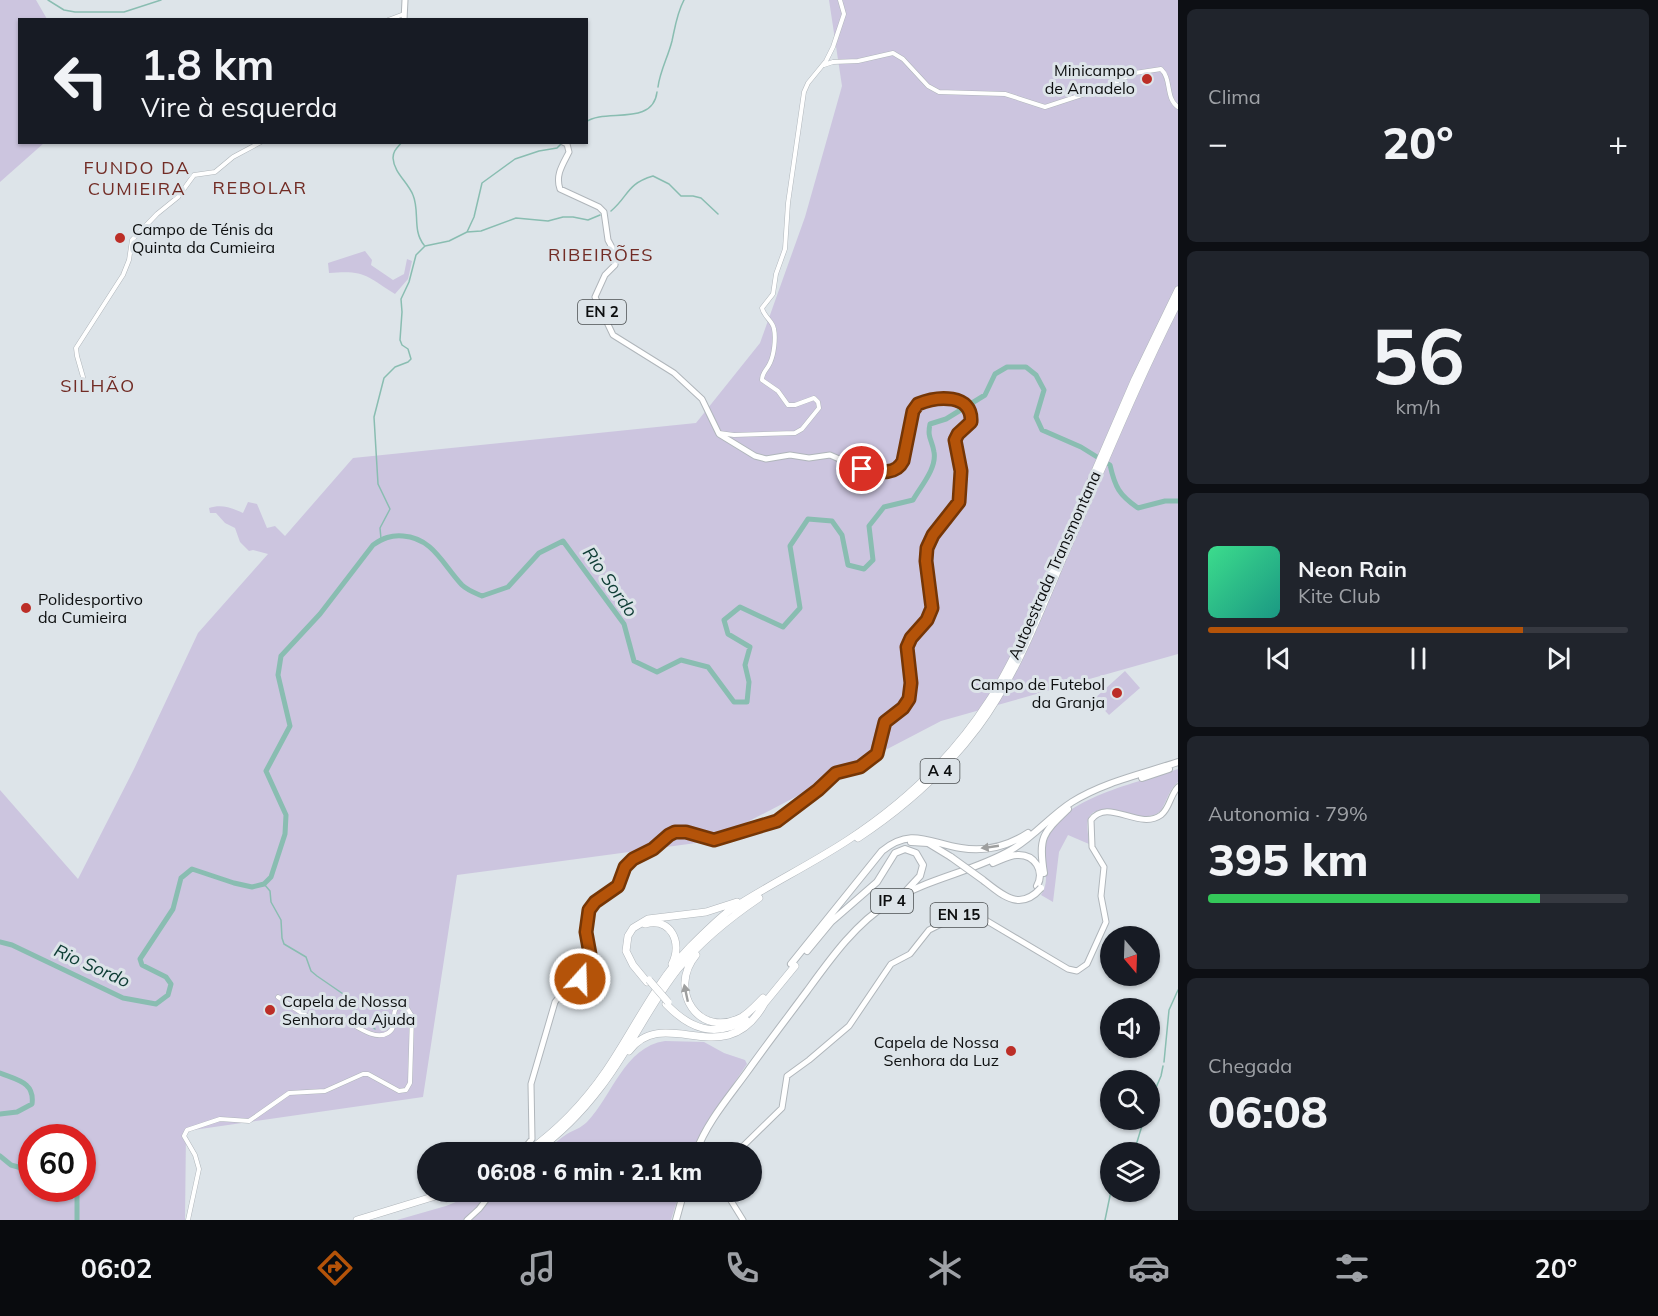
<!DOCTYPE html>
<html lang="pt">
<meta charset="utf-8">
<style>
body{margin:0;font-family:Mulish,sans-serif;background:#20242c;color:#f1f3f6;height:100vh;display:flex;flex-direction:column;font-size:22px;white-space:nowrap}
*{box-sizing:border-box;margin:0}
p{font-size:20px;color:#9ea1a6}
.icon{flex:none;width:33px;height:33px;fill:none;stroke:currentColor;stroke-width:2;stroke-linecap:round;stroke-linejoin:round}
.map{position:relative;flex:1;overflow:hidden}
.details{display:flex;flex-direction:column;gap:9px;padding:9px;background:#0d0f14;width:480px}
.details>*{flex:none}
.banner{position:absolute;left:18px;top:18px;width:570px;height:126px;border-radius:0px;box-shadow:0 2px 4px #0004;background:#171b24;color:#f1f3f6;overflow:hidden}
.needle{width:39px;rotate:161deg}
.controls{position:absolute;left:1100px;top:926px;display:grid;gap:12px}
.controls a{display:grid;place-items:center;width:60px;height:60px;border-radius:50%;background:#171b24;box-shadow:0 2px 4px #0004;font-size:30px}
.speed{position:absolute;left:18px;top:1124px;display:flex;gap:12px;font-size:30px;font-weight:700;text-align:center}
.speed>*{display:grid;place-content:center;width:78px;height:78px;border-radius:50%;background:#171b24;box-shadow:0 2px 4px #0004;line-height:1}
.speed .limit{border:9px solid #d22;background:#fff;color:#111}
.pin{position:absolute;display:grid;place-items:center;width:51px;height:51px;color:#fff;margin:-26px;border:3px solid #fff;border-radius:50%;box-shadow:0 2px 6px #0007}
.me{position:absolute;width:66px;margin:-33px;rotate:20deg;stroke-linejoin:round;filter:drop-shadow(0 0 4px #0008)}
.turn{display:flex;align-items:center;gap:21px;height:126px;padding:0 24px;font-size:27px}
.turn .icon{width:78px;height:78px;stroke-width:2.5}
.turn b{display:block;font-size:42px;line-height:51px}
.big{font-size:45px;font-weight:800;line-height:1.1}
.details .tile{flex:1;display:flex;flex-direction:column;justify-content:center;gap:9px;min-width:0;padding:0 21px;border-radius:9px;background:#20242c}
.details .dial{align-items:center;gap:0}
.dial b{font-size:78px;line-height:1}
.song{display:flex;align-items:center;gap:18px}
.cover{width:72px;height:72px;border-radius:9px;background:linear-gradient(135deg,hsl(150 70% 55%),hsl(170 70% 35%))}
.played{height:6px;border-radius:3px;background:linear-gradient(90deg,#b45309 75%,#363941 75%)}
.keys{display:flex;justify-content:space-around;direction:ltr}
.heat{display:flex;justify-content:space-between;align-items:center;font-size:33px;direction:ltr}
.charge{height:9px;border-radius:4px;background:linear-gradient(90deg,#34c759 79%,#363941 0)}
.trip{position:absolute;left:417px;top:1142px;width:345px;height:60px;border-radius:30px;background:#171b24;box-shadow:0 2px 4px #0004;font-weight:800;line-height:60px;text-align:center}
.menu{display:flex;height:96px;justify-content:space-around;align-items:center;background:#090b0e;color:#9ea1a6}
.menu .icon{width:42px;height:42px}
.menu .current{color:#b45309}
.menu b{font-size:27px;color:#f1f3f6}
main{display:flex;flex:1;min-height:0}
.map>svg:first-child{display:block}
.green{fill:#ccc5df;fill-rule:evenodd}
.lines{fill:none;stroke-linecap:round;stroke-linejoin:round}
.stream{stroke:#89bdb1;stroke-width:1.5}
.river{stroke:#89bdb1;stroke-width:5}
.tertiary-casing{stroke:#b0b6bb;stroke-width:5}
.primary-casing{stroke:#b0b6bb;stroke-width:7}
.trunk-casing{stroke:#b0b6bb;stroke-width:8}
.motorway-casing{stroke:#b0b6bb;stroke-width:8}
.tertiary{stroke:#fff;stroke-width:4}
.primary{stroke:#fff;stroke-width:5}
.trunk{stroke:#fff;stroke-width:6}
.motorway{stroke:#fff;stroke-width:7}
.trunk-bridge-casing{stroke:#b0b6bb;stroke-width:8;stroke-linecap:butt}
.motorway-bridge-casing{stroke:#b0b6bb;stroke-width:8;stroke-linecap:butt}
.trunk-bridge{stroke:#fff;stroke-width:6}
.motorway-bridge{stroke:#fff;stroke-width:7}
.oneway{fill:#9e9f9f}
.route-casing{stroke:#753606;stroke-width:15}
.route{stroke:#b45309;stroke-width:10}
.poi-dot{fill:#bc2e27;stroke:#dde4e9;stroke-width:2}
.labels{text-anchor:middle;stroke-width:6;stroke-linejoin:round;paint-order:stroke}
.shield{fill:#dde4e9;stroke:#4b4f51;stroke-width:1.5}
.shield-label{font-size:15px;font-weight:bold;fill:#0d0f10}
.poi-label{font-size:16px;fill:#0d0f10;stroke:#dde4e9;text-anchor:end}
.street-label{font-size:16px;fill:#0d0f10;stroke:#dde4e9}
.neighbourhood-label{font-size:18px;letter-spacing:1.5px;fill:#722c25;stroke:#dde4e9}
.water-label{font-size:18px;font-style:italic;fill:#0d3c34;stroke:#dde4e9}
</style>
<main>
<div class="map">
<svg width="1178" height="1220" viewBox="0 0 1178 1220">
<rect width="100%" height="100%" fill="#dde4e9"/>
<path class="green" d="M0,0H36L47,19L20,20V142L44,143L0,182Z
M829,0H1178V654L941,721L711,841L457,875L423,1097L186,1131L185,1220H0V790L78,879L134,769L198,633L268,554L253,550L249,551L240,542L235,528L225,523L216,513H210L209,508C222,504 232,508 243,513L248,502L257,504L267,528L275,526L285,536L353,458L696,423L760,343L805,217L842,86ZM32,1137H82V1188H32Z
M365,251L372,260L371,265L393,280L404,274L407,259L412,261L408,279L395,294C366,276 366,270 329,273L328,263Z
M1125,671L1140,688L1109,715L1094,699Z
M1178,769V782C1167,791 1165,809 1158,813C1139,825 1094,796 1088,820C1086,828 1089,837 1089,844L1068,835L1059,852L1053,902L1041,895C1053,877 1039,860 1045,841C1060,797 1139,783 1178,769Z
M665,1041L704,1042L724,1053L745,1060L747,1064L710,1119L693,1152H545C552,1146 559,1139 567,1134C574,1130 581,1128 587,1122C613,1095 624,1047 665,1041Z
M483,1191H491L472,1214L463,1220H397L446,1206Z
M495,1191H680L671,1220H470L485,1206Z"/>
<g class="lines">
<path class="stream" d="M48,0L64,10L75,12H124L161,0
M658,87C660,71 668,57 672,41C675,27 677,13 684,0
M586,122C604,108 653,127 657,92
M402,142C397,148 393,151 393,158C394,173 408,182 413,195C420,212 412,230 424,245
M611,211C629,196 626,184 653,176L669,184L681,196H693L701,198L718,214
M467,232L481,231L516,218L548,221L563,217H573L588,220L600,215
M381,539L380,528L390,509L378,484L374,417L384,378L395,367L408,362L411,359L408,349L402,345L400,340L402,312L401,299L409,282L416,255L425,246L449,241L467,232L474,217L482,183L515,159L539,151L557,148L561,144
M264,884L270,891L271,902L281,920L282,938L284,944L306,957L311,971L317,976L349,998L352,1008L375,1029
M1164,1062L1169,1010L1178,990
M1149,1104L1161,1076L1163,1066
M1134,1152L1144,1119
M1105,1220L1111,1191"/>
<path class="river" d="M0,942L12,945L123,998L156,1004L168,995L171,984L166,977L142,965L140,959L173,909L181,878L192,869L234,883L252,887L264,884L271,877L285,834L286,815L266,771L290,726L278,675L281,656L320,614L373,545C383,538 391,535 403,536C433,538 443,565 462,585C467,590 475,593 482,596L508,587L539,553L563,541L624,624L634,661L657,672L681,660L708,667L734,702H747L749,682L745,665L750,647L728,634L724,620L740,607L783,627L800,608L790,546L808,519L832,521L842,535L848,565L864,569L873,560L869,526L884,507L913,500C921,486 937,468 934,452C932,439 927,438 930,424L946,419L985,395L995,374L1007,367H1026L1036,375L1044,390L1036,417L1042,430L1081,447L1110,465C1115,487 1119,495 1138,508L1165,501H1178
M0,1073C17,1080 35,1082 32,1104L17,1112L0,1114
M0,1156L11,1165L32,1171
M77,1188V1220"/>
<defs>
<path id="tertiary" d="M388,20L404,14
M824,65L833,62L858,61L893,53L903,59L928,86L939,92L1005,94L1045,107L1103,88L1135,73L1161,69C1172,79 1165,98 1178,107
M83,377L77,356L76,348L123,275L129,260L132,240L157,214L178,197L194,175L215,172L233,157L261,142
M719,433L734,435L795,433L802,429L819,408L818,402L814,398L795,405H788L778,391L762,380C762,372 767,370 770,363C774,355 776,338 774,329C773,321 764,317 762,308L773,294L776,274L785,249L788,203L804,92L808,83L826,61L833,47L844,14L840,0
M188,1220L199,1169L195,1155L184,1136L187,1130L220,1119L249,1121L289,1093L325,1091L363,1074H368L399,1091L406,1090L410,1083L412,1016L407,1008L402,1006L396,1008C391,1016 398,1027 388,1033C374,1042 353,1023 341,1018C331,1015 322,1022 313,1019C301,1014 289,1004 278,997"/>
<path id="primary" d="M404,20L405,0
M510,1152L527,1145L532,1139L531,1084L555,1002L559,997L578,982L588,963L590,952L586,926L589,909L597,900L617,887L625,867L632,859L653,849L675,832H686L714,840L777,821L818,790L835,773L861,766L877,754L885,722L903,708L909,698L911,683L907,645L911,638L926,622L932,607L926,560L928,546L933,535L959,502L961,471L955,440L958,434L970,424L971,419L965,404L958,399C945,397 920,398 913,411L902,464L895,470L884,472L860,468L830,455L809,458L790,455L766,459L755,456L719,434L702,399L674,373L613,335L595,297L605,275L615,265L616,255L608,240L604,212L599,207L560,189C555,175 563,164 569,152L567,144L563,142
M737,1152L782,1108L787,1076L809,1060L849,1026L891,964L910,954L929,930L963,913L972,912L1068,969L1077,971L1087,964L1106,922L1101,896L1104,867L1092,847L1091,820C1108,797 1139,831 1161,815C1170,808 1170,795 1178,787
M725,1191L743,1220
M467,1220L479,1209L493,1191"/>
<path id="trunk" d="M1142,778L1169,769
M911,842L928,843L951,857
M993,863C1001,860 1009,855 1017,855C1035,854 1045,871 1037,886
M1044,873C1038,837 1043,833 1068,809
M807,951L831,922L877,882L895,853L905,849L916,853L923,865L920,876L907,890
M791,964L882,851C911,827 929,843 961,848C985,852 1008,846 1028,833
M696,1152C707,1122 729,1097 747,1072C767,1044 787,1018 807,991C831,958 855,924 890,902C928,878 973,872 1011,850C1034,837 1050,816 1072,802C1104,782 1142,774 1178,762
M676,1220L684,1191"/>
<path id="motorway" d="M858,838C905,807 945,771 978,727C1015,677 1038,617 1062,560C1100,474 1135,386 1178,302
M645,924C671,917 683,943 672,964
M696,955C667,990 699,1040 742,1017C750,1012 756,1005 763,998
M647,982L633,965L626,951L628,936L633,928L648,919L706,912L737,902
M666,1004C690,1029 714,1038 746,1020
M763,1005L795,966
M629,1051C665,1003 725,1074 764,1004
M527,1152C558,1130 584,1103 606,1071C634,1030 655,983 690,947C703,934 716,921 730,910C768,885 810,865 848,840C903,804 953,757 989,701C1001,683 1010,664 1020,645L1135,379L1178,290
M535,1152C560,1134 581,1113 600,1088C629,1051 648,1007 677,970C701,941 728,919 759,898
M447,1198L465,1191
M357,1220L452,1191"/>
</defs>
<use href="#tertiary" class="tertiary-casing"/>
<use href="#primary" class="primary-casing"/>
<use href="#trunk" class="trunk-casing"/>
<use href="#motorway" class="motorway-casing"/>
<use href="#tertiary" class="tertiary"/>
<use href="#primary" class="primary"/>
<use href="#trunk" class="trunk"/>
<use href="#motorway" class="motorway"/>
<defs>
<path id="trunk-bridge" d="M951,857C962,865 972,872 983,880C1002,895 1020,912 1041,888"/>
<path id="motorway-bridge" d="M649,980L668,1002"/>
</defs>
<use href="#trunk-bridge" class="trunk-bridge-casing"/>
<use href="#motorway-bridge" class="motorway-bridge-casing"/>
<use href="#trunk-bridge" class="trunk-bridge"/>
<use href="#motorway-bridge" class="motorway-bridge"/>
</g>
<defs><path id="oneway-solid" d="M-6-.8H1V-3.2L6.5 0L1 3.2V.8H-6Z" transform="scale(1.5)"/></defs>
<g class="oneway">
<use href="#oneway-solid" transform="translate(990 847) rotate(172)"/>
<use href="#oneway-solid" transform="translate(686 993) rotate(-102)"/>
</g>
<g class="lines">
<defs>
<path id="route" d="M580,979L588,965L590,954L586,932L589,910L595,902L618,886L625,867L633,859L653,849L669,835L675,832H686L714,840L777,821L818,790L836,773L860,767L877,754L885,722L903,708L909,699L911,683L907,647L911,638L927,620L932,608L926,561L927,548L933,535L959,502L961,471L955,440L958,434L971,422C973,393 937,396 918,404L913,411L903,461C895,477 876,471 862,469"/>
</defs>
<use href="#route" class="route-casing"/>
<use href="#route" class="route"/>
</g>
<g class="poi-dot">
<circle cx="1147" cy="79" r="6"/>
<circle cx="120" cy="238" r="6"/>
<circle cx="26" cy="608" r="6"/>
<circle cx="1117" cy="693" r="6"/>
<circle cx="270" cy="1010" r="6"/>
<circle cx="1011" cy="1051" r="6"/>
</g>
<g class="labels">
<g class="shield">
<rect x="578" y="300" width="48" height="24" rx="4.5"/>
<rect x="920.5" y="759" width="39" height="24" rx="4.5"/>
<rect x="871" y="889" width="42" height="24" rx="4.5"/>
<rect x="930.5" y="903" width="57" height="24" rx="4.5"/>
</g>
<g class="shield-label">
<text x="602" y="317">EN 2</text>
<text x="940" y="776">A 4</text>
<text x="892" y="906">IP 4</text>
<text x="959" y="920">EN 15</text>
</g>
<g class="poi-label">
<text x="1135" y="76">Minicampo<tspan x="1135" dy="18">de Arnadelo</tspan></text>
<text x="132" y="235" text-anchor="start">Campo de Ténis da<tspan x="132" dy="18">Quinta da Cumieira</tspan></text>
<text x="38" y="605" text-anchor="start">Polidesportivo<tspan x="38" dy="18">da Cumieira</tspan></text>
<text x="1105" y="690">Campo de Futebol<tspan x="1105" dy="18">da Granja</tspan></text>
<text x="282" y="1007" text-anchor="start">Capela de Nossa<tspan x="282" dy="18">Senhora da Ajuda</tspan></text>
<text x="999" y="1048">Capela de Nossa<tspan x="999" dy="18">Senhora da Luz</tspan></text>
</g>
<g class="street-label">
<text transform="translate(1054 565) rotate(-66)" y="6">Autoestrada Transmontana</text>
</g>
<g class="neighbourhood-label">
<text x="137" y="174">FUNDO DA<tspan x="137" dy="21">CUMIEIRA</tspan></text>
<text x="260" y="194">REBOLAR</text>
<text x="601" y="261">RIBEIRÕES</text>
<text x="98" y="392">SILHÃO</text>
</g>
<g class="water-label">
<text transform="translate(610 582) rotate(55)" y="6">Rio Sordo</text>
<text transform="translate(92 966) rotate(24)" y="6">Rio Sordo</text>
</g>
</g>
</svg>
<div class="controls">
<a><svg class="needle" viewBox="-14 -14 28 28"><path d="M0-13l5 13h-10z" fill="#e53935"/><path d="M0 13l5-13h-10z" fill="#9ea1a6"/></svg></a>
<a><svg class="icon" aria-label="sound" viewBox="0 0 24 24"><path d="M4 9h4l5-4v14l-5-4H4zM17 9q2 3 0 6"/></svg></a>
<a><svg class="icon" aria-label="search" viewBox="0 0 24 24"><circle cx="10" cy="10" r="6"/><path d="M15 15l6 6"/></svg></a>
<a><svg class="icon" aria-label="layers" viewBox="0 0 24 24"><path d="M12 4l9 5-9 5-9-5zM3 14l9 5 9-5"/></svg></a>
</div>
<div class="speed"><div class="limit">60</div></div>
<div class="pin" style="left:862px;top:469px;background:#d93025"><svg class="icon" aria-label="arrive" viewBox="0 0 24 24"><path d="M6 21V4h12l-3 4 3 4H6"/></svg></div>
<svg class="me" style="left:580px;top:979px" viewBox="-20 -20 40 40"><circle r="17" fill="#b45309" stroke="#fff" stroke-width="3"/><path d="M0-11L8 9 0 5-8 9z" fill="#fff"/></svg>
<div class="trip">06:08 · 6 min · 2.1 km</div>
<div class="banner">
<div class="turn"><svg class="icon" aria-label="left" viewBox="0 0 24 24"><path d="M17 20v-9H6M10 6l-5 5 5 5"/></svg><div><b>1.8 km</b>Vire à esquerda</div></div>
</div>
</div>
<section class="details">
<div class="tile"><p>Clima</p>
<div class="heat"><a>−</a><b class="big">20°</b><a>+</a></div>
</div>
<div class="tile dial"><b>56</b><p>km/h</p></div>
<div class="tile">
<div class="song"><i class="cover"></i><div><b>Neon Rain</b><p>Kite Club</p></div></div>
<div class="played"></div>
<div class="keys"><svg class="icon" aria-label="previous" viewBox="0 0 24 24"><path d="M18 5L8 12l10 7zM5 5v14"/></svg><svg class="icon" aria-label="pause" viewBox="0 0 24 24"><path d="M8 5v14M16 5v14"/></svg><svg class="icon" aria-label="next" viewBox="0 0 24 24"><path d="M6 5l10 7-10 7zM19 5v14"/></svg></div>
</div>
<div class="tile"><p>Autonomia · 79%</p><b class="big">395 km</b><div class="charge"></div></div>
<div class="tile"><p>Chegada</p><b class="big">06:08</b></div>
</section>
</main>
<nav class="menu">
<b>06:02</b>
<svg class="icon current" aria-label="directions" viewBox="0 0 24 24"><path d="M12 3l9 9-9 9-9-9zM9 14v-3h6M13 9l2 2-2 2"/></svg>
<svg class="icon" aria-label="music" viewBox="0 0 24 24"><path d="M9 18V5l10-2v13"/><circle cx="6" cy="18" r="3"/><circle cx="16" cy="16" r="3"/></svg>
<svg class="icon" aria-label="phone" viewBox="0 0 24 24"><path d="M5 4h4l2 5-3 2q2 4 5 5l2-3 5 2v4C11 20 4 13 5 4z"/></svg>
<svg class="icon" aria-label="climate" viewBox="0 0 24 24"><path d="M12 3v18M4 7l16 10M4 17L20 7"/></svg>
<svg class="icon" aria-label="car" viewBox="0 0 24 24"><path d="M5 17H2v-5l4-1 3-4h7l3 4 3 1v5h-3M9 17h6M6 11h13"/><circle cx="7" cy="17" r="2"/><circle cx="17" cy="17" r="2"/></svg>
<svg class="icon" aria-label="filters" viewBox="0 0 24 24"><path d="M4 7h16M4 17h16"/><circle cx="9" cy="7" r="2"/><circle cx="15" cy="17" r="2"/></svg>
<b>20°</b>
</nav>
